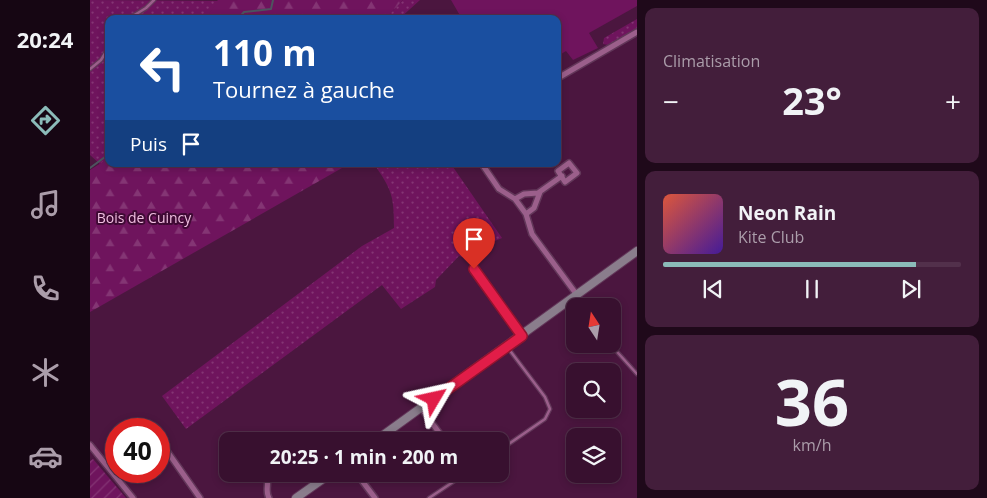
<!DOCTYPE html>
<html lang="fr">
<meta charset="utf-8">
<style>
body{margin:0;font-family:"Open Sans",sans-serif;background:#431e3b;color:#f1f3f6;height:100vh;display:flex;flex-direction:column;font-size:19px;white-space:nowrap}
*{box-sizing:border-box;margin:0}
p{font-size:16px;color:#ab9daa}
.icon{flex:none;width:28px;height:28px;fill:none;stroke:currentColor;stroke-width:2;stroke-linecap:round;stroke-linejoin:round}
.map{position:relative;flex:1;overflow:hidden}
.details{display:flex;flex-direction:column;gap:8px;padding:8px;background:#1f091a;width:350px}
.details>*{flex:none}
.guide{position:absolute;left:15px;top:15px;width:456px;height:152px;border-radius:10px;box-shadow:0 2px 8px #0003,0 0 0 1px #52304b;background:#1a4fa0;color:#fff;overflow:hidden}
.needle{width:32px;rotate:348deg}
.buttons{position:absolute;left:476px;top:298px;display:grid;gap:10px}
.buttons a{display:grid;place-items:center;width:55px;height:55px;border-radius:10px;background:#38102f;box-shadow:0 2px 8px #0003,0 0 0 1px #52304b;font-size:25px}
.speed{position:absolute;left:15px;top:418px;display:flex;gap:10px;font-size:25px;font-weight:700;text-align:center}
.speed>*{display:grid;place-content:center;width:65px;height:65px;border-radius:50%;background:#38102f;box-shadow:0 2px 8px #0003,0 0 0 1px #52304b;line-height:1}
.speed .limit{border:8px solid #d22;background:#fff;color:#111}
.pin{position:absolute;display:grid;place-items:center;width:42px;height:42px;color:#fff;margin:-51px -21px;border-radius:50% 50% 50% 0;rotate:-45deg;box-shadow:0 0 5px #0007}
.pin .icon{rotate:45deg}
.me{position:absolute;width:55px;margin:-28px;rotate:54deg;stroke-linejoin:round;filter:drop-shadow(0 0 4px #0008)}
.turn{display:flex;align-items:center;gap:18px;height:105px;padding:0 25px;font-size:22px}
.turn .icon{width:65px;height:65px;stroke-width:2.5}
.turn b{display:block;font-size:35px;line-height:42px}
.then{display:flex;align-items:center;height:48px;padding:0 25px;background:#0003;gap:10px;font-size:19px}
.big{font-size:38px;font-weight:700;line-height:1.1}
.details .card{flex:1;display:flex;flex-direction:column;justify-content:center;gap:8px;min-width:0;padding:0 18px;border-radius:10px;background:#431e3b}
.details .dial{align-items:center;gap:0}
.dial b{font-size:65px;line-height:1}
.song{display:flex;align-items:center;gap:15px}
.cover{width:60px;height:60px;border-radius:8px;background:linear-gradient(135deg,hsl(10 70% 55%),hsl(260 70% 35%))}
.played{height:5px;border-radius:2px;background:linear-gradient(90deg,#8bbbb9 85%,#52304b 85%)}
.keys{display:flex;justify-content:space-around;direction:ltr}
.heat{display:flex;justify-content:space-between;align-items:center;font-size:28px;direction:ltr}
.trip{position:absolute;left:129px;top:432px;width:290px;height:50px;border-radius:10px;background:#38102f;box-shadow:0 2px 8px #0003,0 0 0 1px #52304b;font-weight:700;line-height:50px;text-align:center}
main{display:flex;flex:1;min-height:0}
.menu{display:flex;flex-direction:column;width:90px;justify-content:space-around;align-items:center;background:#160613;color:#ab9daa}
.menu .icon{width:35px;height:35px}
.menu .current{color:#8bbbb9}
.menu b{font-size:22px;color:#f1f3f6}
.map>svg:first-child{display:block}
.grass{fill:url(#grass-dots)}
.forest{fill:url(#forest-firs)}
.garden{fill:url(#garden-furrows)}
.pitch{fill:#6f145d}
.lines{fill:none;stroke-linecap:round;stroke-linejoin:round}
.stream{stroke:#4e545f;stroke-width:2}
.lane-casing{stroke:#623759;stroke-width:5}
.street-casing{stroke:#623759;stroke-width:8}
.secondary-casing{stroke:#623759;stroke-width:10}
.lane{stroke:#9b5f8b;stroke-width:2.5}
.street{stroke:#9b5f8b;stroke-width:5}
.secondary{stroke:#8a7d8c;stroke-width:8}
.route-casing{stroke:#92132f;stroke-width:12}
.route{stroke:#e11d48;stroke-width:9}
.labels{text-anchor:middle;stroke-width:4;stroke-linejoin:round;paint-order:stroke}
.park-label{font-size:14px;fill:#f1bfe1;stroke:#3f0a34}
</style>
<main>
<nav class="menu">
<b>20:24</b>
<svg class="icon current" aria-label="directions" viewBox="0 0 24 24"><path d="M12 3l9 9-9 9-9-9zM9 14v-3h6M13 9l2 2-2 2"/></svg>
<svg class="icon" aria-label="music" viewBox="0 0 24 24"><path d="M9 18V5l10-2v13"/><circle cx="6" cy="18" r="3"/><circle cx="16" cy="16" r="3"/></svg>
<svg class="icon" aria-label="phone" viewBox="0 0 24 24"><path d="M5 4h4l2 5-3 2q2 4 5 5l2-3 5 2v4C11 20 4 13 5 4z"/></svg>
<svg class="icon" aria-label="climate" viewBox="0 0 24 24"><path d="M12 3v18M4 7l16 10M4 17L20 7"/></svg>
<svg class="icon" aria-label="car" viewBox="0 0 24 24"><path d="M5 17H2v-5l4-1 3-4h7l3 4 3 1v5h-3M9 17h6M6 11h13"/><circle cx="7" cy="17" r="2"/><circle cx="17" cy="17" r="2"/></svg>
</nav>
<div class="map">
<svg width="547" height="498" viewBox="0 0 547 498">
<defs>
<pattern id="grass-dots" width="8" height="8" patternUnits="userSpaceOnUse" patternTransform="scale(1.25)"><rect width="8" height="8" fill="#6f145d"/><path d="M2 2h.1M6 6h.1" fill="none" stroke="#843574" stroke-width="1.8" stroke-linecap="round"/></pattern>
<pattern id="forest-firs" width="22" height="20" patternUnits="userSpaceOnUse" patternTransform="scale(1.25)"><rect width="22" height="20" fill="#6f145d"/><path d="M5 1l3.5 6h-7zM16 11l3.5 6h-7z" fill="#843574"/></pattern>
<pattern id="garden-furrows" width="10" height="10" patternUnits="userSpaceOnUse" patternTransform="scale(1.25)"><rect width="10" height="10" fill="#6f145d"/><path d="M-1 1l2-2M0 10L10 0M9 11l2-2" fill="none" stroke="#843574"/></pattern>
</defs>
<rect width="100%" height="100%" fill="#4b163f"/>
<path class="grass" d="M0,0L129,1L115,19H19V158L10,164L0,155Z
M313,0H330L309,19H295Z
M547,19V29L518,45L513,44L514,38Z
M284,164H370L363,167L412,238L400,243L376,258L369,256L346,280L345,287L311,309L292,285L96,429L72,396L272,246L304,228C304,196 302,190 284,164Z"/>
<path class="forest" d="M127,0H313L295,19H115L128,1Z
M19,158V164H259L0,312V170Z"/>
<path class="garden" d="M3,459L36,498H0V461Z"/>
<path class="pitch" d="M361,0H547V6L499,33L508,48L483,60L476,51L468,56V19H372Z"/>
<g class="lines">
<path class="stream" d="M148,19L154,12L181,9L183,0
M0,168L19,154"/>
<defs>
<path id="lane" d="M38,19L56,8L64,0
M0,69L11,60L19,47
M384,269L431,335
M482,301L487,306
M520,344L547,374
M410,450L455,419L460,409L455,397L418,348
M339,498L375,474"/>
<path id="street" d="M468,78L547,32
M479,163L487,173L475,182L468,171Z
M392,164L409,189L425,199L436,214L442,234L487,295
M425,199L434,194L448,193L472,176
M436,214L444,208L450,192
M331,408L353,438L348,441
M148,437L151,441
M0,445L43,498
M77,451L110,498
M175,474C181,482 174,490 179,498
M267,474L285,498"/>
<path id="secondary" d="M285,441L547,251
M206,498L240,474"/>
</defs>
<use href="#lane" class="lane-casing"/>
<use href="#street" class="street-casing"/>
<use href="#secondary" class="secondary-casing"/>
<use href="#lane" class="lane"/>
<use href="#street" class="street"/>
<use href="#secondary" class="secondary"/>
</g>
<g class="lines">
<defs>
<path id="route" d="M344,399L432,336L384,269"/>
</defs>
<use href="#route" class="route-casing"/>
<use href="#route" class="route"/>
</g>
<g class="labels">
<g class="park-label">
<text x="54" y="223">Bois de Cuincy</text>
</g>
</g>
</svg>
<div class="buttons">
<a><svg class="needle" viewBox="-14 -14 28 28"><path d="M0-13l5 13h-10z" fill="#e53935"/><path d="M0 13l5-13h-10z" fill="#ab9daa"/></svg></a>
<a><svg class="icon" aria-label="search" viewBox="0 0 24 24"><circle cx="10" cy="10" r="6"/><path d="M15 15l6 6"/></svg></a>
<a><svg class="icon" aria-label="layers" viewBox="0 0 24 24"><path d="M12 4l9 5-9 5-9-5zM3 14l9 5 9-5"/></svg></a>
</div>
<div class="speed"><div class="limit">40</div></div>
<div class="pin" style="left:384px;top:269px;background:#d93025"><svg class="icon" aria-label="arrive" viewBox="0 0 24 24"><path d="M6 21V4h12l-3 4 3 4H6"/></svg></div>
<svg class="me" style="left:344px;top:399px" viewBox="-20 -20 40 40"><path d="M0-17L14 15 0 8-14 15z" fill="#e11d48" stroke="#fff" stroke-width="4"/></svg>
<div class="trip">20:25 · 1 min · 200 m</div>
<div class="guide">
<div class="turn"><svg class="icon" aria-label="left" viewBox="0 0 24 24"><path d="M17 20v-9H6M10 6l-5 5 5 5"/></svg><div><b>110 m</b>Tournez à gauche</div></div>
<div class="then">Puis<svg class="icon" aria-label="arrive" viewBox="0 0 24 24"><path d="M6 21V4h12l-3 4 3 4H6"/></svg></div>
</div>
</div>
<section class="details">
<div class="card"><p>Climatisation</p>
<div class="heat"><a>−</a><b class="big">23°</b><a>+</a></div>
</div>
<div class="card">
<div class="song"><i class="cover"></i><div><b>Neon Rain</b><p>Kite Club</p></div></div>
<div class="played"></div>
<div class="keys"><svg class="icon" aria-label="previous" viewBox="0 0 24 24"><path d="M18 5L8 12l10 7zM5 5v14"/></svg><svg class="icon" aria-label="pause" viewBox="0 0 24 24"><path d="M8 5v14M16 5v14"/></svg><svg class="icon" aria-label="next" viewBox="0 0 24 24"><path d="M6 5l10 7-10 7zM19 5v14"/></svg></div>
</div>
<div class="card dial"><b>36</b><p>km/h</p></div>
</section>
</main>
